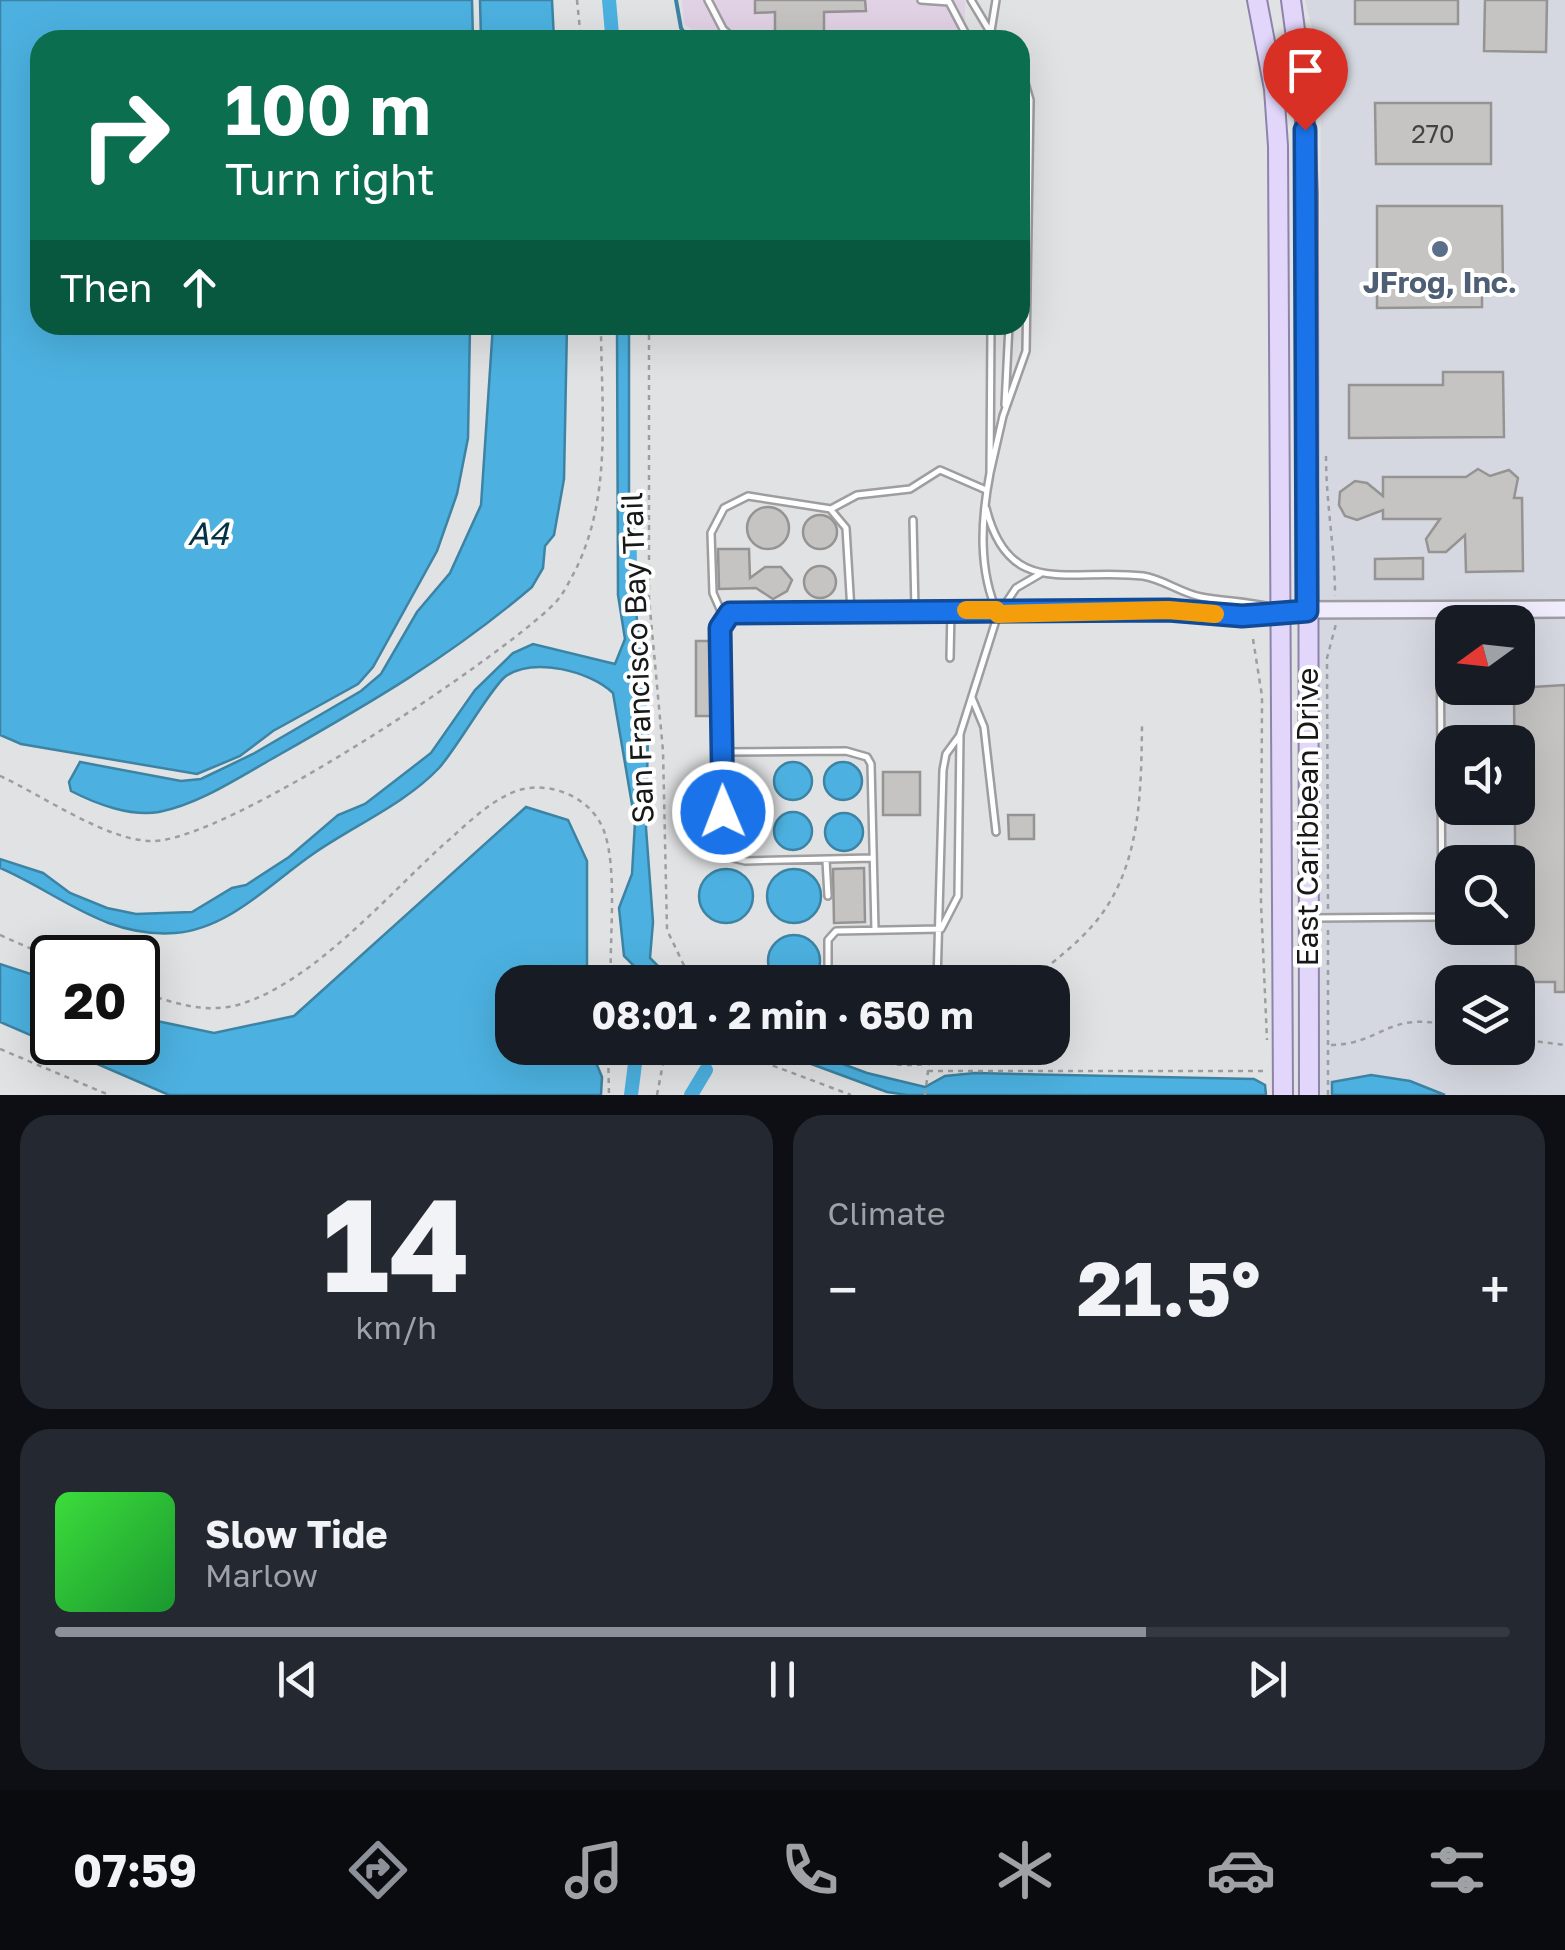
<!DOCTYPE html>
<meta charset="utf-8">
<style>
body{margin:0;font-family:"Golos Text",sans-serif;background:#242831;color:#f1f3f6;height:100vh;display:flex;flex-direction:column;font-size:38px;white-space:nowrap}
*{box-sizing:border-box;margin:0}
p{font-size:32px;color:#9ea1a6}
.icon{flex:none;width:55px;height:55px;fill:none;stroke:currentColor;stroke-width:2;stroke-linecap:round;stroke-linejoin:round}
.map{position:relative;height:1095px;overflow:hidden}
.sheet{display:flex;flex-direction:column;gap:20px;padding:20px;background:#0d0f14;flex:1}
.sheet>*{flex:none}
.top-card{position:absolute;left:30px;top:30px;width:1000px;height:305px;border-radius:30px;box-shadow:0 10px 40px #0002;background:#0b6e4f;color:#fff;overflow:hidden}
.needle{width:65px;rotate:255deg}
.controls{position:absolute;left:1435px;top:605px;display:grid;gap:20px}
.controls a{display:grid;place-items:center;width:100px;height:100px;border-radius:20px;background:#171b24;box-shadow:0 10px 40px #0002;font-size:50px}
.speed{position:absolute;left:30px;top:935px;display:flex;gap:20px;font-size:50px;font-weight:700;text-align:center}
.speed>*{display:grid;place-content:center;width:130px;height:130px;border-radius:50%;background:#171b24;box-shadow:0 10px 40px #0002;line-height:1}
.speed .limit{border:5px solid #111;border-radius:15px;background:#fff;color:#111}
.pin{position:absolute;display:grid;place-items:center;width:85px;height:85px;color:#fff;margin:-102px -42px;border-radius:50% 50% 50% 0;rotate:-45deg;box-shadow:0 0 10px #0007}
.pin .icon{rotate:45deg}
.me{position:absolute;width:110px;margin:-55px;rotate:359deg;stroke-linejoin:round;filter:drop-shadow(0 0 8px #0008)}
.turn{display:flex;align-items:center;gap:35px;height:210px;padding:0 30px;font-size:45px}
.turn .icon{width:130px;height:130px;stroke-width:2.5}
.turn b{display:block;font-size:70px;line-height:85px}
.then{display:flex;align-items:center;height:95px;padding:0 30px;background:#0003;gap:20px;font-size:38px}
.big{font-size:75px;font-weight:700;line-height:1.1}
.sheet .tile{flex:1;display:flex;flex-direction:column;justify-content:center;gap:15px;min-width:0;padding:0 35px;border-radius:30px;background:#242831}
.sheet .dial{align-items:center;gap:0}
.dial b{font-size:130px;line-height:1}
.song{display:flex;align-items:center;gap:30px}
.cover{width:120px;height:120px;border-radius:15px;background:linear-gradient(135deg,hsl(120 70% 55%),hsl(130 70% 35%))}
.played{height:10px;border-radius:5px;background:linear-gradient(90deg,#8c9099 75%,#363941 75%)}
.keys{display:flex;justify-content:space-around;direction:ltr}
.heat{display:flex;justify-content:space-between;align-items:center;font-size:55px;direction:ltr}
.sheet .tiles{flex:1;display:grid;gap:20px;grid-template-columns:1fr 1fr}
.tile:last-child{grid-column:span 2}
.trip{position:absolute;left:495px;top:965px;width:575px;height:100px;border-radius:30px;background:#171b24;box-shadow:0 10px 40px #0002;font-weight:700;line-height:100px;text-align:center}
.tabs{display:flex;height:160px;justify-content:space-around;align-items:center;background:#090b0e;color:#9ea1a6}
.tabs .icon{width:70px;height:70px}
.tabs .selected{color:#8c9099}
.tabs b{font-size:45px;color:#f1f3f6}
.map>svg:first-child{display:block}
.built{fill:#d5d8e0;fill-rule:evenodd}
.industrial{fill:#e1d2e5}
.water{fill:#4cb1e0;stroke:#3c83a4;stroke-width:2.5}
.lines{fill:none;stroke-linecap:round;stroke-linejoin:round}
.stream{stroke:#3c83a4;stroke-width:4}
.canal{stroke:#4cb1e0;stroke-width:14}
.building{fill:#c5c4c3;stroke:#959493;stroke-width:2.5}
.lane-casing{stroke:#9e9ea0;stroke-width:10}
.secondary-casing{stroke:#9e9ea0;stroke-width:20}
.primary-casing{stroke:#8e83aa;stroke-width:22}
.path{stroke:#9d9e9f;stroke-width:2.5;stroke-dasharray:5 5;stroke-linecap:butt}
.lane{stroke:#fff;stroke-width:5}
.secondary{stroke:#f0ebfd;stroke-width:15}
.primary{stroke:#e2d7fb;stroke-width:18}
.route-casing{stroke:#114b97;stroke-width:25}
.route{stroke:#1a73e8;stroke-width:18}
.slow{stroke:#f59e0b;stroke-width:18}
.service-dot{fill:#5c6f8a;stroke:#fff;stroke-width:4}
.labels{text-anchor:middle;stroke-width:8;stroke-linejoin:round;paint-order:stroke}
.number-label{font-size:25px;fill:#424343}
.service-label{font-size:30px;font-weight:bold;fill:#4e5e75;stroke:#fff}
.street-label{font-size:30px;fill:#171818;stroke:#fff}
.water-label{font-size:32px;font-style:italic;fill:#033145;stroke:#fff}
</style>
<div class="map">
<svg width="1565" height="1095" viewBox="0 0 1565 1095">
<rect width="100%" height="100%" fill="#e1e2e3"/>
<path class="built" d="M1305,0H1565V1095H1315L1321,66ZM1452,622H1518V688H1452ZM1452,742H1518V808H1452ZM1452,862H1518V928H1452ZM1452,982H1518V1048H1452Z"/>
<path class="industrial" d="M682,0H965V40H705L684,24Z"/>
<path class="water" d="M0,0H472L473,40H40V325H470L468,438L457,494L437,551L373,667L358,684L273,731L240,756L197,774L21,744L0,735Z
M480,0H552L554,40H481Z
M493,325H567L564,479L554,535L545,546L543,568L532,587C450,657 370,703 277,756C241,776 200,804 159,812C131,817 96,804 71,791L69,782L80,762L181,781L201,779L253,754L361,691L381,674L417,612L450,573L481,505Z
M617,325H629V539L648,732L646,828L653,922L650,958L674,982H650L624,956L619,908L632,874L635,822L613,693C590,671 534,657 506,676C492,686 457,748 439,768C405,804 353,826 313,854C272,882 229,929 175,933C105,938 60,894 0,868V859L43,873L70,893L107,908L136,914L192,912L232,888L246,885L289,857L338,815L365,804L431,753L475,690L513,653L533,644L615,664L625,639L618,595Z
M774 781a19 19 0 1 1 38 0a19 19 0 1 1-38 0Z
M824 781a19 19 0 1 1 38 0a19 19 0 1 1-38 0Z
M526,807L568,820L587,861V982H512V1048H590L602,1077L601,1095H169L0,1022V964L52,981V1042H138V1017L214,1033L294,1016Z
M774 831a19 19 0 1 1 38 0a19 19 0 1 1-38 0Z
M825 832a19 19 0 1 1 38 0a19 19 0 1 1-38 0Z
M699 896a27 27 0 1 1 54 0a27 27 0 1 1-54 0Z
M767 896a27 27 0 1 1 54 0a27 27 0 1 1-54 0Z
M768 961a26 26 0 1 1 52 0a26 26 0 1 1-52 0Z
M768,1048H800L867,1073L925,1087L945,1076L975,1073L1254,1079L1265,1085L1266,1095H907L887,1092Z
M1371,1075L1410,1081L1445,1095H1332V1082Z"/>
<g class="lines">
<path class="stream" d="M676,0L681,28L689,40"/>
<path class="canal" d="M609,0L612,34
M629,513L630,567
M631,1095L637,1048
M691,1095L706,1070"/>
</g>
<path class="building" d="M755,0H865L866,11L824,12V40H775V12L755,13Z
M1355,0H1458V24H1355Z
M1485,0H1547L1546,52L1484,51Z
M1375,103H1491V164H1376Z
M1377,206H1502L1503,292L1482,293V307L1377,308Z
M1443,372H1503L1504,437L1349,438V385H1443Z
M1478,469L1490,476L1509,470L1518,478L1514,498H1522L1523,571L1466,572L1465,535L1446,552H1429L1426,539L1440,519H1383V510L1357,520L1345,516L1339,505L1340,492L1355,481L1367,483L1383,496V477H1466Z
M747 528a21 21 0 1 1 42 0a21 21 0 1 1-42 0Z
M803 532a17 17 0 1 1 34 0a17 17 0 1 1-34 0Z
M718,549H749L750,578L765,567H781L792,580L787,591L773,599L756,588L719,589Z
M1423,558V579H1375V559Z
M804 582a16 16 0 1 1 32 0a16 16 0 1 1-32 0Z
M696,641H714L712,716H696Z
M1565,685V992H1555V982H1516L1514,688Z
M883,772H920V815H883Z
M1008,815H1034V839H1009Z
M864,868L865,922L834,923L833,869Z"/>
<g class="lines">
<defs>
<path id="lane" d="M708,0L723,29L735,40
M921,0L949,2L969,40
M971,0L995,40
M996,0L991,31L999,40
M1302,50L1325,49
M991,325L990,473L1003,416
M1005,405L1009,325
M1003,416L1026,351L1030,100L1020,66
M986,508C1009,601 1071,567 1143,576C1163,579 1181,593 1201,597C1227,602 1251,601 1277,609
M831,510L846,528L851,611
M913,520L915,610
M1000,612L1016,588L1040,574
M999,614L1169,610L1242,616L1277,611
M724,618L713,593L711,533L724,508L748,496L831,509L857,495L910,489L940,470L986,490
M950,658L951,610
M972,698L984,727L996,832
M722,752L846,751L867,757L871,764L875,930
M873,858L745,861L733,858L724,842L720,628L730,613L996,610
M826,860L828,896
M1312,918L1442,917L1440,613
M941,929L958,896L960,734L998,614C978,570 981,520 990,473
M828,982V940L836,931L941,929
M937,982L943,770L946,754L960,735"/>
<path id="secondary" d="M1280,610L1565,609"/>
<path id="primary" d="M1257,0L1274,89L1278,146L1283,1095
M1291,0L1304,97L1308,194L1309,1095"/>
</defs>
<use href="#lane" class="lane-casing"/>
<use href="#secondary" class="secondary-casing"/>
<use href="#primary" class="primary-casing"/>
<path class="path" d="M577,0L581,40
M649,325V598L663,751L667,930L692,982
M1326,456C1326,504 1335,548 1335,596
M1253,639L1262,696L1261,903L1267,1040
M0,776C42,795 107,841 152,841C225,842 498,660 554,604C563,595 569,582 575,571C613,495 601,408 601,325
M1328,909L1327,658L1336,624
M0,935L52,958
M1029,982C1050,964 1075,946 1093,925C1141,870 1141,794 1142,726
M138,991C171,1002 205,1015 241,1004C314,981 387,896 443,845C464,827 484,806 509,794C543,777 591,795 604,831C618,870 609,939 611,982
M1518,1039L1565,1045
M1331,1045C1383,1044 1387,1010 1452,1026
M608,1048L609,1095
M726,1048L851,1095
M829,1048C865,1062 930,1078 962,1048
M0,1049L109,1095
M928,1071H1267
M657,1095L666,1048
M925,1095L931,1048
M1328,1095V927"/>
<use href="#lane" class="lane"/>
<use href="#secondary" class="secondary"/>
<use href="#primary" class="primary"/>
</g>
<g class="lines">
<defs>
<path id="route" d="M723,812L720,628L730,613L1168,610L1242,616L1307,611L1305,130"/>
</defs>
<use href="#route" class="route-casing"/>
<use href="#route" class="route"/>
<path class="slow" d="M966,610H996L998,614L1168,610L1215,614"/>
</g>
<circle class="service-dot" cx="1440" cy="249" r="10"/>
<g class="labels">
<g class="number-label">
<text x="1433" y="143">270</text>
</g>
<g class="service-label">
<text x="1440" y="293">JFrog, Inc.</text>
</g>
<g class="street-label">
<text transform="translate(638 658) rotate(-92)" y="10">San Francisco Bay Trail</text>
<text transform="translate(1308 817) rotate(-90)" y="10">East Caribbean Drive</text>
</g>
<g class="water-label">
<text x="208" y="545">A4</text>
</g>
</g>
</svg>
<div class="controls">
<a><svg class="needle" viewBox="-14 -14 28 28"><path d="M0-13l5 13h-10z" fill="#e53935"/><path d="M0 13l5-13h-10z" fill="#9ea1a6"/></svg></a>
<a><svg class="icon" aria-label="sound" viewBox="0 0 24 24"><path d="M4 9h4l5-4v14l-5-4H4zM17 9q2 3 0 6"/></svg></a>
<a><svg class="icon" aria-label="search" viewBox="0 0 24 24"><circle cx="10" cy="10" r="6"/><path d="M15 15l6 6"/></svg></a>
<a><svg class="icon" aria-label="layers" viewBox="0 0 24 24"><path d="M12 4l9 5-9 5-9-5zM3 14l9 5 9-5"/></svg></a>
</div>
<div class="speed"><div class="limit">20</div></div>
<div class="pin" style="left:1305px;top:130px;background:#d93025"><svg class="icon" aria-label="arrive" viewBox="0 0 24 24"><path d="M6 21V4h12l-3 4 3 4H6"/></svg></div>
<svg class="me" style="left:723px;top:812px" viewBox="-20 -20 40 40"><circle r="17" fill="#1a73e8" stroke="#fff" stroke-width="3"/><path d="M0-11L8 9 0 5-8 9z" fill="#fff"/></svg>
<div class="trip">08:01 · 2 min · 650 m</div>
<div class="top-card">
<div class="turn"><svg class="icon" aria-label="right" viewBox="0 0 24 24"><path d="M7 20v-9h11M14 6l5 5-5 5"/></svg><div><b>100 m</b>Turn right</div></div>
<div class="then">Then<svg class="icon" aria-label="ahead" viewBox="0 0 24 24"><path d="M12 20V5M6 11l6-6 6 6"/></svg></div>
</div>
</div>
<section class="sheet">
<div class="tiles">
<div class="tile dial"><b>14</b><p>km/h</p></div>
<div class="tile"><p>Climate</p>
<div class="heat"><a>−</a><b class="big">21.5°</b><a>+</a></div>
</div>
<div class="tile">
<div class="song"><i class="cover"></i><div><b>Slow Tide</b><p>Marlow</p></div></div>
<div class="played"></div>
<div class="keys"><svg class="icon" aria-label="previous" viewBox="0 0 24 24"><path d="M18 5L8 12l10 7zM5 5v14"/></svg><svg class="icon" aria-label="pause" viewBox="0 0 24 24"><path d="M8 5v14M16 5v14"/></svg><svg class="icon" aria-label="next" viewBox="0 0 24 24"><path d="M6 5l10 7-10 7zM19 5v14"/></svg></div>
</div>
</div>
</section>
<nav class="tabs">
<b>07:59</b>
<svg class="icon selected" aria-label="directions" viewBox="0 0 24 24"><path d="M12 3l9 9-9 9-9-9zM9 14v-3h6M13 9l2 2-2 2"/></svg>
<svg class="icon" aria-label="music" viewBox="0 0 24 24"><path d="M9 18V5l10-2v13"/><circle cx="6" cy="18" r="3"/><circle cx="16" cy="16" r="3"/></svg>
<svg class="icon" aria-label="phone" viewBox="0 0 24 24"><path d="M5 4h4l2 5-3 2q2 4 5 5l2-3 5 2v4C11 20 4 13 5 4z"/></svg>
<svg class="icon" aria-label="climate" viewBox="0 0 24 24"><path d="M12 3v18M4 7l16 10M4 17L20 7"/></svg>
<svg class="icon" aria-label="car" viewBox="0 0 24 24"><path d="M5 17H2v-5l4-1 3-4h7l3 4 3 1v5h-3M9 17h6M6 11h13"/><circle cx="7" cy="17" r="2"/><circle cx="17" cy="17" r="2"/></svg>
<svg class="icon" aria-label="filters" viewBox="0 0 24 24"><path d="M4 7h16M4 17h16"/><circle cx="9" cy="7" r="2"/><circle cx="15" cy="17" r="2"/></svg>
</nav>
